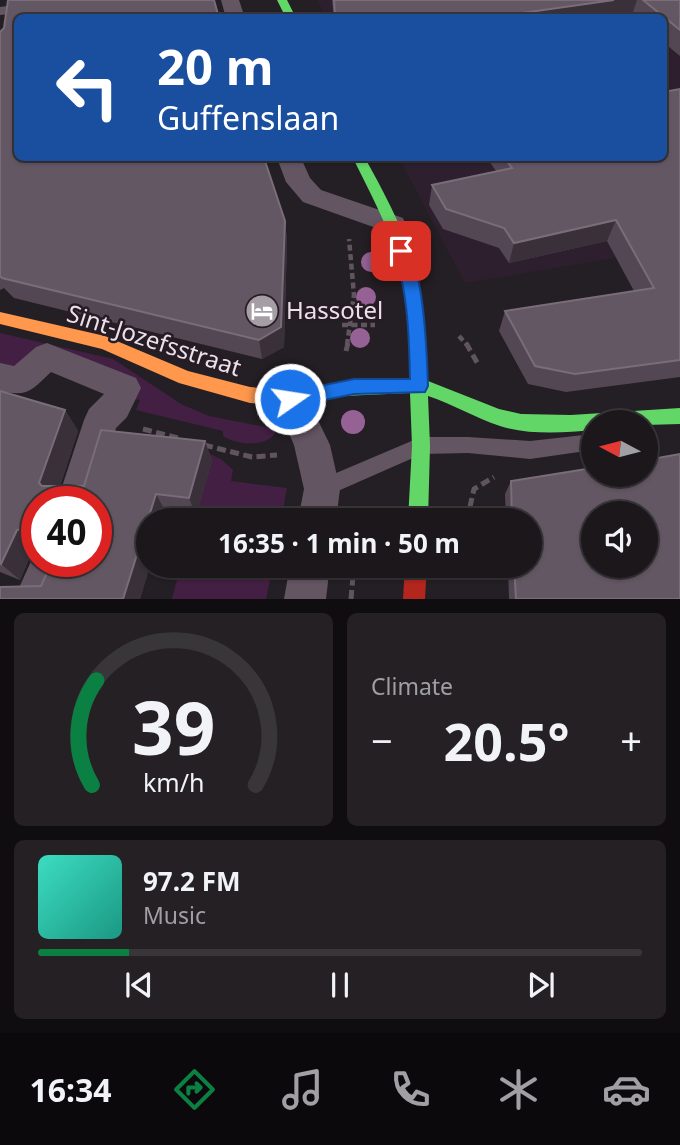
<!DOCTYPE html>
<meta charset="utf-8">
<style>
body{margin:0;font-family:"Noto Sans",sans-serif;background:#242024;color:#f1f3f6;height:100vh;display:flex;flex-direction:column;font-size:26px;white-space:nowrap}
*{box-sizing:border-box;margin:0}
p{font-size:23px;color:#a09fa3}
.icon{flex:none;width:38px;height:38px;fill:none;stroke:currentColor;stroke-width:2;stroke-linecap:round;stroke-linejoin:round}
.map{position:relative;height:599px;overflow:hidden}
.sheet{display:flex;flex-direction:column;gap:14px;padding:14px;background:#0f0d0f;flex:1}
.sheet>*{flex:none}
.guide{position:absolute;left:14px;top:14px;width:653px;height:147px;border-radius:10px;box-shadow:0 2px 5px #0004,0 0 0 2px #39363a;background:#1a4fa0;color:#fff;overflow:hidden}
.needle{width:46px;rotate:277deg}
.buttons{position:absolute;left:581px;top:410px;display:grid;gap:14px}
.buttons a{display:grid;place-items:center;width:77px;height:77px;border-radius:50%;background:#1b171b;box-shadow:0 2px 5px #0004,0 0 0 2px #39363a;font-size:35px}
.speed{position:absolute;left:21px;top:486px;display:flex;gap:14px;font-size:35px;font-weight:700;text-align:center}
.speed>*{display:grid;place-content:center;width:91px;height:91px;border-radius:50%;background:#1b171b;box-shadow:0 2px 5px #0004,0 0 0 2px #39363a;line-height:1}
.speed .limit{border:10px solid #d22;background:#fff;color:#111}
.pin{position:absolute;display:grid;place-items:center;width:60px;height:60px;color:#fff;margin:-30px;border-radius:14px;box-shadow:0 4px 10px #0006}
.me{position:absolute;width:77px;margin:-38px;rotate:77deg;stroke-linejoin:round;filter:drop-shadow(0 0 5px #0008)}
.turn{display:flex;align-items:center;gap:24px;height:147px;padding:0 28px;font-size:32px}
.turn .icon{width:91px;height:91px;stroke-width:2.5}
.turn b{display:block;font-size:49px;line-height:60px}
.big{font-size:52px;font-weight:700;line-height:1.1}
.sheet .widget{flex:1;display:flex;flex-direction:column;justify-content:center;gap:10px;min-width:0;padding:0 24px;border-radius:10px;background:#242024}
.sheet .dial{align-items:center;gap:0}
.dial svg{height:182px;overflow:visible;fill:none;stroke:#39363a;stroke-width:7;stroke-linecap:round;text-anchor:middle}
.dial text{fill:#f1f3f6;stroke:none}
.song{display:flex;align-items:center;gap:21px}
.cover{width:84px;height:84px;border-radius:10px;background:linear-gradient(135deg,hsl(170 70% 55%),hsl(170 70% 35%))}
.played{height:7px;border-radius:4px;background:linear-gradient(90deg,#0b8043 15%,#39363a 15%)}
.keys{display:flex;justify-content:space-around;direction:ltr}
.heat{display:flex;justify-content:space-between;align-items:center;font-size:38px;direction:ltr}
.sheet .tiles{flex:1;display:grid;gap:14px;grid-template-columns:1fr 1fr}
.widget:last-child{grid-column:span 2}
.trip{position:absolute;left:136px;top:508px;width:406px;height:70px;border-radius:35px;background:#1b171b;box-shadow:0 2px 5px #0004,0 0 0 2px #39363a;font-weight:700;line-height:70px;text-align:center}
.dock{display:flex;height:112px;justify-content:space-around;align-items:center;background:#0b090b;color:#a09fa3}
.dock .icon{width:49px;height:49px}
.dock .current{color:#0b8043}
.dock b{font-size:32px;color:#f1f3f6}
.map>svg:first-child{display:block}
.built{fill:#2e1f2e}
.green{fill:#441f44}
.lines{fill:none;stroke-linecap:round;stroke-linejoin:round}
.path-far1{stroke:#60555f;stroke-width:4.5;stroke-dasharray:6 3.5;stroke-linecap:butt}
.path{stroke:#60555f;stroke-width:5;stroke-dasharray:9 4.5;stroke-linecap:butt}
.lane{fill:#645563;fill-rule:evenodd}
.street{fill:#645563;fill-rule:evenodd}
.fast{fill:#63d668;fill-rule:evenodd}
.slow{fill:#ff974d;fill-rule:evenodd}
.jam{fill:#b3261e;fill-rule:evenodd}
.tree{fill:#966295}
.wall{fill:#544754}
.shaded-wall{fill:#3a303a}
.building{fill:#645764;stroke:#796d79;stroke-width:2;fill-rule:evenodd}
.route{fill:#1a73e8;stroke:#114b97;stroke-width:2}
.labels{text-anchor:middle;stroke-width:5;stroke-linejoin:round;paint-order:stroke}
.poi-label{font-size:24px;fill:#eae2e9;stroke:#271c26;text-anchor:start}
.street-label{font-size:24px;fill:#eae2e9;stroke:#271c26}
</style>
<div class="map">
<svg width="680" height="599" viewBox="0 0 680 599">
<rect width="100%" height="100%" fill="#241f24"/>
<path class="built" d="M317,0H680V247L465,283L399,158H663V18L326,17Z"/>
<path class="green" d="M0,333L113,359L181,404L209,416L275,429L276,432C267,448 236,445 223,436V431L136,410L140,400L119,397L47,356L0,377Z
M205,452L221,459L233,470L231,481L287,488L281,520H195L212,461Z
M181,565H273L266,599H172Z"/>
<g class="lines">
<path class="path-far1" d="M342,325H375
M459,336L467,345
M347,345L354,295L349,239"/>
<path class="path" d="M466,343L479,366
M346,351L348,343
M143,429L182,439
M204,445L252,457L277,455
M467,520L474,489L494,477
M351,599L354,565"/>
<path class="lane" d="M593,434V450L530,459L468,453L422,454L322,498L315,496L312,489L315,482L421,437H468L530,441Z"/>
<path class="street" d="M50,0H105L96,6L0,15V7Z
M221,0H239L245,18H226Z
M277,158H301L310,178L321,190L403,218L406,225L403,232L393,234L303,202L286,182Z
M47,343L136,378L141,388L127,417L116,428L95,502H57L84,420L89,409L104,394L51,372C31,391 28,397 0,391V363L14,366L36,347Z
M291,385L303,389L330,445L340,489L336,520H298L304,489L294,445L274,399L279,389Z
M37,548V562H71L56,599H14Z
M290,565H330L326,599H284Z"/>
<path class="fast" d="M277,0H287L296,18H286Z
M353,158H365C386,196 407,235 417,277C426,311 426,346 428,381L499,409L521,414L571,415L680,408V424L646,425V422H593V430C563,433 529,435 500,426C475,418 453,404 428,396L430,446L428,520H408L412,446L410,393L343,396L337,394L334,389L337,384L343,382L410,378C409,345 409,312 403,279C394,236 372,197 353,158Z"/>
<path class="slow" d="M0,312L105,336L188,371L250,387L291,391L343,382L349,384L352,389L349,394L343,396L291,407L250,403L179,383L102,349L0,324Z"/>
<path class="jam" d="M405,565H427L425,599H403Z"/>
</g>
<g class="tree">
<circle cx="371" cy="262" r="10"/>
<circle cx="366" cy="297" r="10"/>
<circle cx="360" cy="338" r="10"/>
<circle cx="353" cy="422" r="12"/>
</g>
<path class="wall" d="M332,0H680V56L663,42V18H634L632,15L617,18H334Z
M0,32L18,158L285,221L287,241L284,347L262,359L14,298L4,288L0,290Z
M680,89V377L566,392L528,384L499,331L505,311L634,291L607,241L509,263L499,248L443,229L429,205L432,185L496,171L487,158H663Z
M0,391L65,410L78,431L60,486H84L205,441L212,461L196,516L166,512L149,565H150L140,599H0L41,586L96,562L37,502V557L32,552L20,580L0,572Z
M511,481L680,599H509L508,565H530V520H506L505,494Z"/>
<path class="shaded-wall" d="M614,0H637L632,15L617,18H508V15Z
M616,220L607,241L509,263L514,243Z
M285,221L287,241L284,347L262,359L259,340Z
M65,410L78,431L55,501L39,483Z
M205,441L212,461L196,516L189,498Z
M156,494L166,512L163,520H149V565H150L140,599H123Z
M22,529L23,543L32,552L20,580L1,564L17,530Z"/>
<path class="building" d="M8,0H214L219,18H18V158H264L285,221L281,327L259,340L2,278L0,276V32L4,28Z
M334,0H614L508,15L510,18H337L335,15Z
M643,0H680V30Z
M680,89V360L575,374L535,366L505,311L654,288L616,220L514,243L504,228L446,209L432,185L512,168L505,158H663V92Z
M0,391L65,410L39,483L42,486H84L101,430L205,441L189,498L156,494L123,599H0V587L41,586L52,562H96V502H37V543H23L22,529L17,530L1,564L0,563Z
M680,454V599H516L514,565H530V520H512L511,481L593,468V474H646V460ZM593,513H646V565H593Z"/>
<path class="route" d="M401,246C425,254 427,362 428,386L425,392L354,394L290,407L284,405L282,399L284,394L290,392L354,379H410C409,335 408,293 394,251Z"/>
<defs>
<symbol id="hotel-disc" viewBox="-11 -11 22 22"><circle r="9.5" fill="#a59ea4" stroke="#271c26"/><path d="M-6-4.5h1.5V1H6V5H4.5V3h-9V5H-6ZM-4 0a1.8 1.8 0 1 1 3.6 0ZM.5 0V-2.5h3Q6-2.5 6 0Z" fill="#fff"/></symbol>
</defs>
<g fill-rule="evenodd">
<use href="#hotel-disc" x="243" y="292" width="38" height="38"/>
</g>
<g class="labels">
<g class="poi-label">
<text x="286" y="319">Hassotel</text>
</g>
<g class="street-label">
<text transform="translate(154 341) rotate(18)" y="8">Sint-Jozefsstraat</text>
</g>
</g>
</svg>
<div class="buttons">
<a><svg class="needle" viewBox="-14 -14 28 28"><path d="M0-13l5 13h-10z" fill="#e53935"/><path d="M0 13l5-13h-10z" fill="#a09fa3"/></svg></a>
<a><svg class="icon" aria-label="sound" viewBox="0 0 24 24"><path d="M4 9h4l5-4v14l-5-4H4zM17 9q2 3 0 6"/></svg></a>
</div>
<div class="speed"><div class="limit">40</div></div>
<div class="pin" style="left:401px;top:251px;background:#d93025"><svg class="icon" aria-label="arrive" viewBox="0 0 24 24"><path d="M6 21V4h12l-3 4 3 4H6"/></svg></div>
<svg class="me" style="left:290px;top:399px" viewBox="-20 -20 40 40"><circle r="17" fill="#1a73e8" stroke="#fff" stroke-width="3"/><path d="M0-11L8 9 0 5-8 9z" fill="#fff"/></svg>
<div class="trip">16:35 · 1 min · 50 m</div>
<div class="guide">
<div class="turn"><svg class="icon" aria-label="left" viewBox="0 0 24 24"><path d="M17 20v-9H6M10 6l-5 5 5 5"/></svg><div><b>20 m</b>Guffenslaan</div></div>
</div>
</div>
<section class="sheet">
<div class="tiles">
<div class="widget dial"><svg viewBox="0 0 100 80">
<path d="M14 69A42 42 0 1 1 86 69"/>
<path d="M14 69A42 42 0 0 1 16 23" stroke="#0b8043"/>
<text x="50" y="56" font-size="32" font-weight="700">39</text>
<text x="50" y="72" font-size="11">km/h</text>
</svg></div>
<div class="widget"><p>Climate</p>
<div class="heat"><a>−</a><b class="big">20.5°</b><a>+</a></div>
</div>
<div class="widget">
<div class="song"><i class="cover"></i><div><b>97.2 FM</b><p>Music</p></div></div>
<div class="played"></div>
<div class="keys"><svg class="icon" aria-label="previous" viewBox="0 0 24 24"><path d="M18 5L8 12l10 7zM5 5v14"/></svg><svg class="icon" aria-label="pause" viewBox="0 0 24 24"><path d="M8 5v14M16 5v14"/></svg><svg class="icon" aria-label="next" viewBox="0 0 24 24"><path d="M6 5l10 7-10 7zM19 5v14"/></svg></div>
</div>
</div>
</section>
<nav class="dock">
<b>16:34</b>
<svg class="icon current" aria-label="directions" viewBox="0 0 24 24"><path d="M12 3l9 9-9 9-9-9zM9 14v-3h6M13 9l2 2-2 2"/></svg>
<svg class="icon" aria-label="music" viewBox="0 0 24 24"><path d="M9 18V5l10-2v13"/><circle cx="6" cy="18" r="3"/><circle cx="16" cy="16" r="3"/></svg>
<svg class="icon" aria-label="phone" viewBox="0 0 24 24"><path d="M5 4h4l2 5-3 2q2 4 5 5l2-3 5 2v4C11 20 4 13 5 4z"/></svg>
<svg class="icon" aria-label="climate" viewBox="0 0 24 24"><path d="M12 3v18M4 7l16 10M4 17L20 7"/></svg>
<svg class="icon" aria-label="car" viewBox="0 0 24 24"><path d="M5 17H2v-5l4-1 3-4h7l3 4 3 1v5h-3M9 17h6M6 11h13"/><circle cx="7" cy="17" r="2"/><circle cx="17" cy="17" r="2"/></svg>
</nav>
